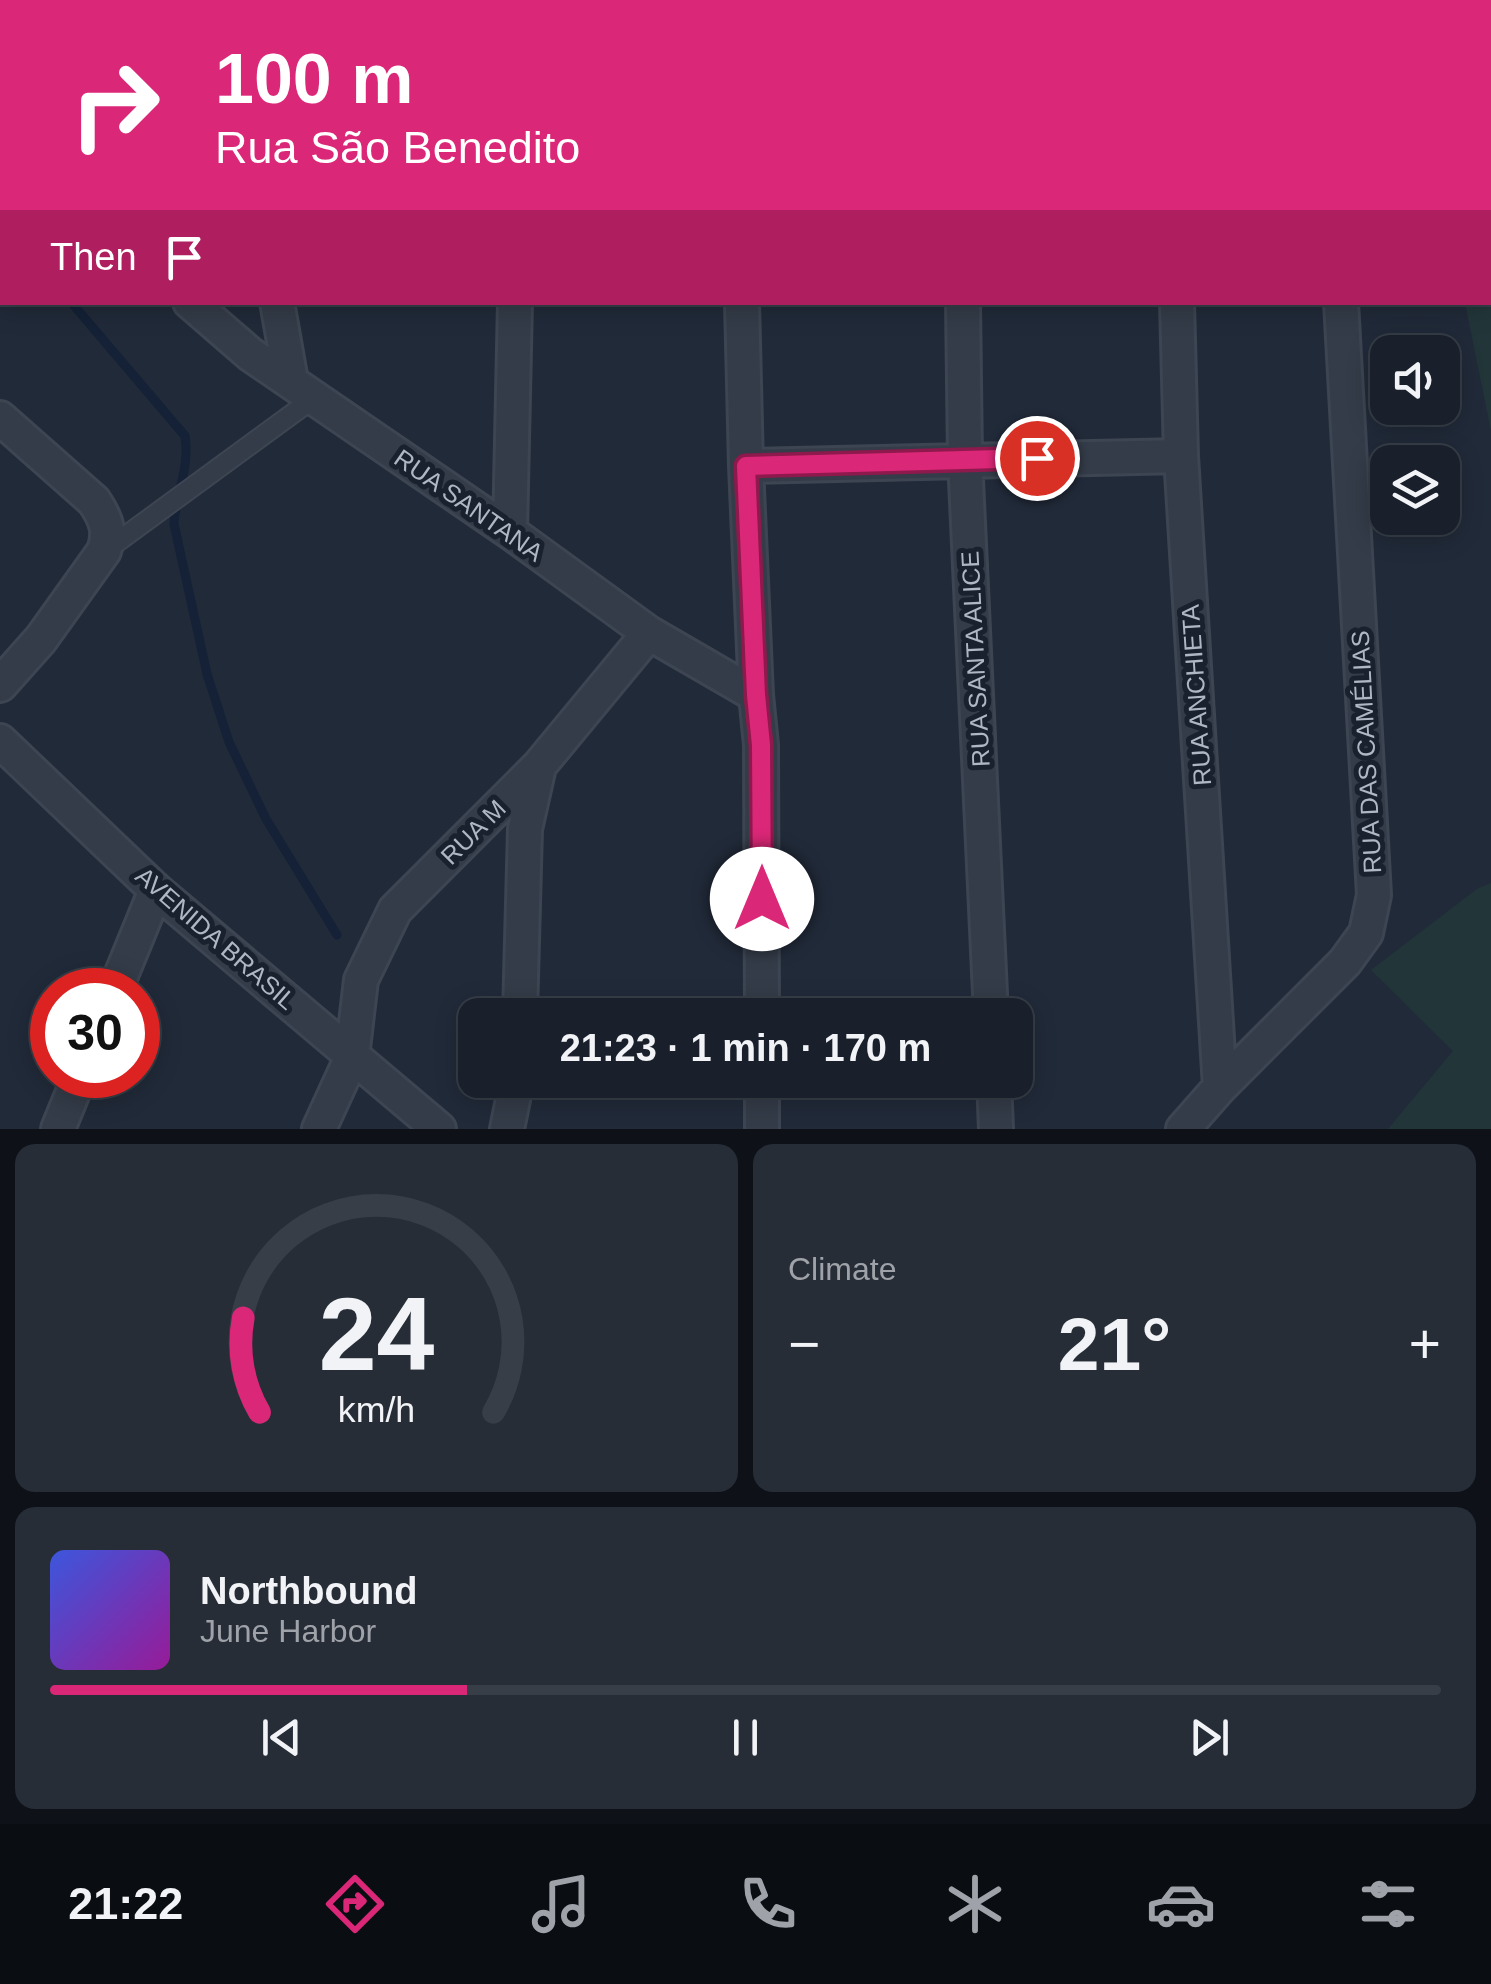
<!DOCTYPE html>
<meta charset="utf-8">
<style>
body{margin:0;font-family:Helvetica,sans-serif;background:#262d37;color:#f1f3f6;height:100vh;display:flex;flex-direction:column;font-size:38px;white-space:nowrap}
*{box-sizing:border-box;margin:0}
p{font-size:32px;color:#9fa3a9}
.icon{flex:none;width:55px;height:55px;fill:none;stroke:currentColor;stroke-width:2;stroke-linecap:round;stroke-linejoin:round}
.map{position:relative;height:1129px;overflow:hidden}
.details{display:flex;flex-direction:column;gap:15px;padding:15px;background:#0e1218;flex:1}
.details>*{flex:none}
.banner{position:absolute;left:0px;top:0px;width:1492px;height:305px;box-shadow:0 5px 25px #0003,0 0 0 2px #373e47;background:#db2777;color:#fff;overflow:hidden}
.fabs{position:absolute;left:1370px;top:335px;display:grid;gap:20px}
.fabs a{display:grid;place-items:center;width:90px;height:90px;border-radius:20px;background:#19202b;box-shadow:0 5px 25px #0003,0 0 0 2px #373e47;font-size:50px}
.speed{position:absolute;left:30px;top:968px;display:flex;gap:20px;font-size:50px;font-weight:700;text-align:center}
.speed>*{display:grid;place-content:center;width:130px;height:130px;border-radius:50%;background:#19202b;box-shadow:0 5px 25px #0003,0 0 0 2px #373e47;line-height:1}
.speed .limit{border:15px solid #d22;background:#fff;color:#111}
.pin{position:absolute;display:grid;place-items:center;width:85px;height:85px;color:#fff;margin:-42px;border:5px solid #fff;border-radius:50%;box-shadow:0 2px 10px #0007}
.me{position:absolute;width:110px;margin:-55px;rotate:0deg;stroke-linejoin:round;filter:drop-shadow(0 0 8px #0008)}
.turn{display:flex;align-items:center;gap:35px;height:210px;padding:0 50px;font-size:45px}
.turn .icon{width:130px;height:130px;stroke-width:2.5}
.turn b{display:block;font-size:70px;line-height:85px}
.then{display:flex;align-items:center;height:95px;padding:0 50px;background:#0003;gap:20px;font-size:38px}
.big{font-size:75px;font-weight:800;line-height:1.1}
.details .tile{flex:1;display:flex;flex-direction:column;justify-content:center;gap:15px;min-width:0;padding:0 35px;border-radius:20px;background:#262d37}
.details .dial{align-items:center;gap:0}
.dial svg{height:260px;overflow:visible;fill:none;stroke:#373e47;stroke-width:7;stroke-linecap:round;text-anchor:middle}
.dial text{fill:#f1f3f6;stroke:none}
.song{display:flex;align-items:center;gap:30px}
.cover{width:120px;height:120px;border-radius:15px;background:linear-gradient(135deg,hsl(230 70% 55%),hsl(300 70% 35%))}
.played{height:10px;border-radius:5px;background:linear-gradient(90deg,#db2777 30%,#373e47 30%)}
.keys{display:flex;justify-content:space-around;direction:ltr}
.heat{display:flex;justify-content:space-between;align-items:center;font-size:55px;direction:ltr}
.details .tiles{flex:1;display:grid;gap:15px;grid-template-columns:1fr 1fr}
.tile:last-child{grid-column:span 2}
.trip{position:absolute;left:458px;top:998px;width:575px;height:100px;border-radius:20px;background:#19202b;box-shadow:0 5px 25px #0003,0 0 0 2px #373e47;font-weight:800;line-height:100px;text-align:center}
.tab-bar{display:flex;height:160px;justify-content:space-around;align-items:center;background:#0a0d11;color:#9fa3a9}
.tab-bar .icon{width:70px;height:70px}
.tab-bar .selected{color:#db2777}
.tab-bar b{font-size:45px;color:#f1f3f6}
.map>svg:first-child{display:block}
.green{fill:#22363a}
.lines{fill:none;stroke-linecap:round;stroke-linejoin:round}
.stream{stroke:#142136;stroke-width:9}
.lane-casing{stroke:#3d4552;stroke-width:22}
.street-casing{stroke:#3d4552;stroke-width:38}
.lane{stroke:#343c49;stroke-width:18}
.street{stroke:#343c49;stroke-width:32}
.route-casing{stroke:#8e194d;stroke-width:25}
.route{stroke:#db2777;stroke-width:18}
.labels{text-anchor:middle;stroke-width:10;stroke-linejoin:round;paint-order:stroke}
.street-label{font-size:25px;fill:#afb7c5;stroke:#1a212e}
</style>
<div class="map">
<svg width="1491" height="1129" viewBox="0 0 1491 1129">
<rect width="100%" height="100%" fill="#212a39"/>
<path class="green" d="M1351,0H1491V431L1465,303L1490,302V2Z
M1491,883V1129H1388L1453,1051L1371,970L1477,889Z"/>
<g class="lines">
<path class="stream" d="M1439,0L1442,2
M1490,54L1491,55
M0,194L2,199
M71,302L185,436C190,468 176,493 174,524L207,674L229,742L266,819L337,935"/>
<defs>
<path id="lane" d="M105,551L314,398"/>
<path id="street" d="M511,0V2
M730,0V2
M957,0V2
M1190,0L1191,2
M33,2L34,0
M276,2V0
M0,13L2,16
M190,302L250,354L510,532L649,633L756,695
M277,302L291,381
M742,302L746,466L756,695L761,745L762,1015
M963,302L965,459L991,1015
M1177,302L1181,456L1220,1087
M0,418L94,501C106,519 111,531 104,551L41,639L0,685
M746,466L1181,456
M510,532L515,302
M0,741L156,890L439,1129
M115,990L156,890
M520,1015L525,829L538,771
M762,1080V1129
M994,1080L996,1129
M58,1129L80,1075
M319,1129L352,1057L361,980L395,910L539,766L649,633
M507,1129L517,1080
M1183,1129L1220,1087L1345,962L1366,933L1374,895L1341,302"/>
</defs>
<use href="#lane" class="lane-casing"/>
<use href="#street" class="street-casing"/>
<use href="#lane" class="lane"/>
<use href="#street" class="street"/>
</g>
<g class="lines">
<defs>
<path id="route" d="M762,899L761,745L756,695L746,466L1037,458"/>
</defs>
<use href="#route" class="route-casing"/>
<use href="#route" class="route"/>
</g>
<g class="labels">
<g class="street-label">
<text transform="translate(469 505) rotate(35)" y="9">RUA SANTANA</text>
<text transform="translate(975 659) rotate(-93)" y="9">RUA SANTA ALICE</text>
<text transform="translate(1196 695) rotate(-94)" y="9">RUA ANCHIETA</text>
<text transform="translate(1366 752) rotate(-93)" y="9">RUA DAS CAMÉLIAS</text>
<text transform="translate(473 832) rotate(-45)" y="9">RUA M</text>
<text transform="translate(216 938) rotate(41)" y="9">AVENIDA BRASIL</text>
</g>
</g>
</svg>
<div class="fabs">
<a><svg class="icon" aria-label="sound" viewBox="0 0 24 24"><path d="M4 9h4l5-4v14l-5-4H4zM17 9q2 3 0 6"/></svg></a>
<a><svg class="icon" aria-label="layers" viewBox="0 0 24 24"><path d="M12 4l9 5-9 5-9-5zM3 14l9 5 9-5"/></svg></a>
</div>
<div class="speed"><div class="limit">30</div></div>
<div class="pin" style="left:1037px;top:458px;background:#d93025"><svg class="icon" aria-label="arrive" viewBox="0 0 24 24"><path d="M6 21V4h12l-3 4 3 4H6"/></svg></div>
<svg class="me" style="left:762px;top:899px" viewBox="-20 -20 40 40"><circle r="19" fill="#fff"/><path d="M0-13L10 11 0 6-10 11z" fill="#db2777"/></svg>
<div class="trip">21:23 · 1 min · 170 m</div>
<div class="banner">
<div class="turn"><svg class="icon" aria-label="right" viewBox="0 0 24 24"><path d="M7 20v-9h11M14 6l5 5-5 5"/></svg><div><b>100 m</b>Rua São Benedito</div></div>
<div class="then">Then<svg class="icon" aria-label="arrive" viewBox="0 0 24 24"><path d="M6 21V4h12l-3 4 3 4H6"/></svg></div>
</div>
</div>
<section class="details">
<div class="tiles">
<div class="tile dial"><svg viewBox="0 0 100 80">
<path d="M14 69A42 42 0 1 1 86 69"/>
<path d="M14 69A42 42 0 0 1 9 40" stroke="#db2777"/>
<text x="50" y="56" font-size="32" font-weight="700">24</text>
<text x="50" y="72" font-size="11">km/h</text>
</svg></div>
<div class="tile"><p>Climate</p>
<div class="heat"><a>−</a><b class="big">21°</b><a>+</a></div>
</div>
<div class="tile">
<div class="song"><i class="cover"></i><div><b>Northbound</b><p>June Harbor</p></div></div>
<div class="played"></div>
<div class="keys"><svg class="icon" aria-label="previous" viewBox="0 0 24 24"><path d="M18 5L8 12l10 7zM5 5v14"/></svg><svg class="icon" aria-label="pause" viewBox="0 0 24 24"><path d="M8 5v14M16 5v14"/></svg><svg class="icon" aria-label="next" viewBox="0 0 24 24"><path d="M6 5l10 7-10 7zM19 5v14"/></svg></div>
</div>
</div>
</section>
<nav class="tab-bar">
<b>21:22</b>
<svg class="icon selected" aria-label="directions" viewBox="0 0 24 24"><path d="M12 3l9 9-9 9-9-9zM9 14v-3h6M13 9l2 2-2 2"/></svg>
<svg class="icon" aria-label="music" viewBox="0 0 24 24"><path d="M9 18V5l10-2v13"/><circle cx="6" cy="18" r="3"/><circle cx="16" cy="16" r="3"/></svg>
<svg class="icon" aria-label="phone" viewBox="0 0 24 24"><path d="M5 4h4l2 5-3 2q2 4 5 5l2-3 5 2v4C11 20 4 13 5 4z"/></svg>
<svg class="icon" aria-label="climate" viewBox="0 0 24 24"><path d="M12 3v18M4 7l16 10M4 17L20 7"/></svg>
<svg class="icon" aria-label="car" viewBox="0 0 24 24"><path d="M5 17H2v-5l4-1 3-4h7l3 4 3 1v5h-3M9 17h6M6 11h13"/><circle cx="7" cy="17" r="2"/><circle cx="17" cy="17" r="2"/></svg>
<svg class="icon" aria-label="filters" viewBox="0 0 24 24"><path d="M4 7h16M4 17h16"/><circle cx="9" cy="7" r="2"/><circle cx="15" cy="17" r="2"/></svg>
</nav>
